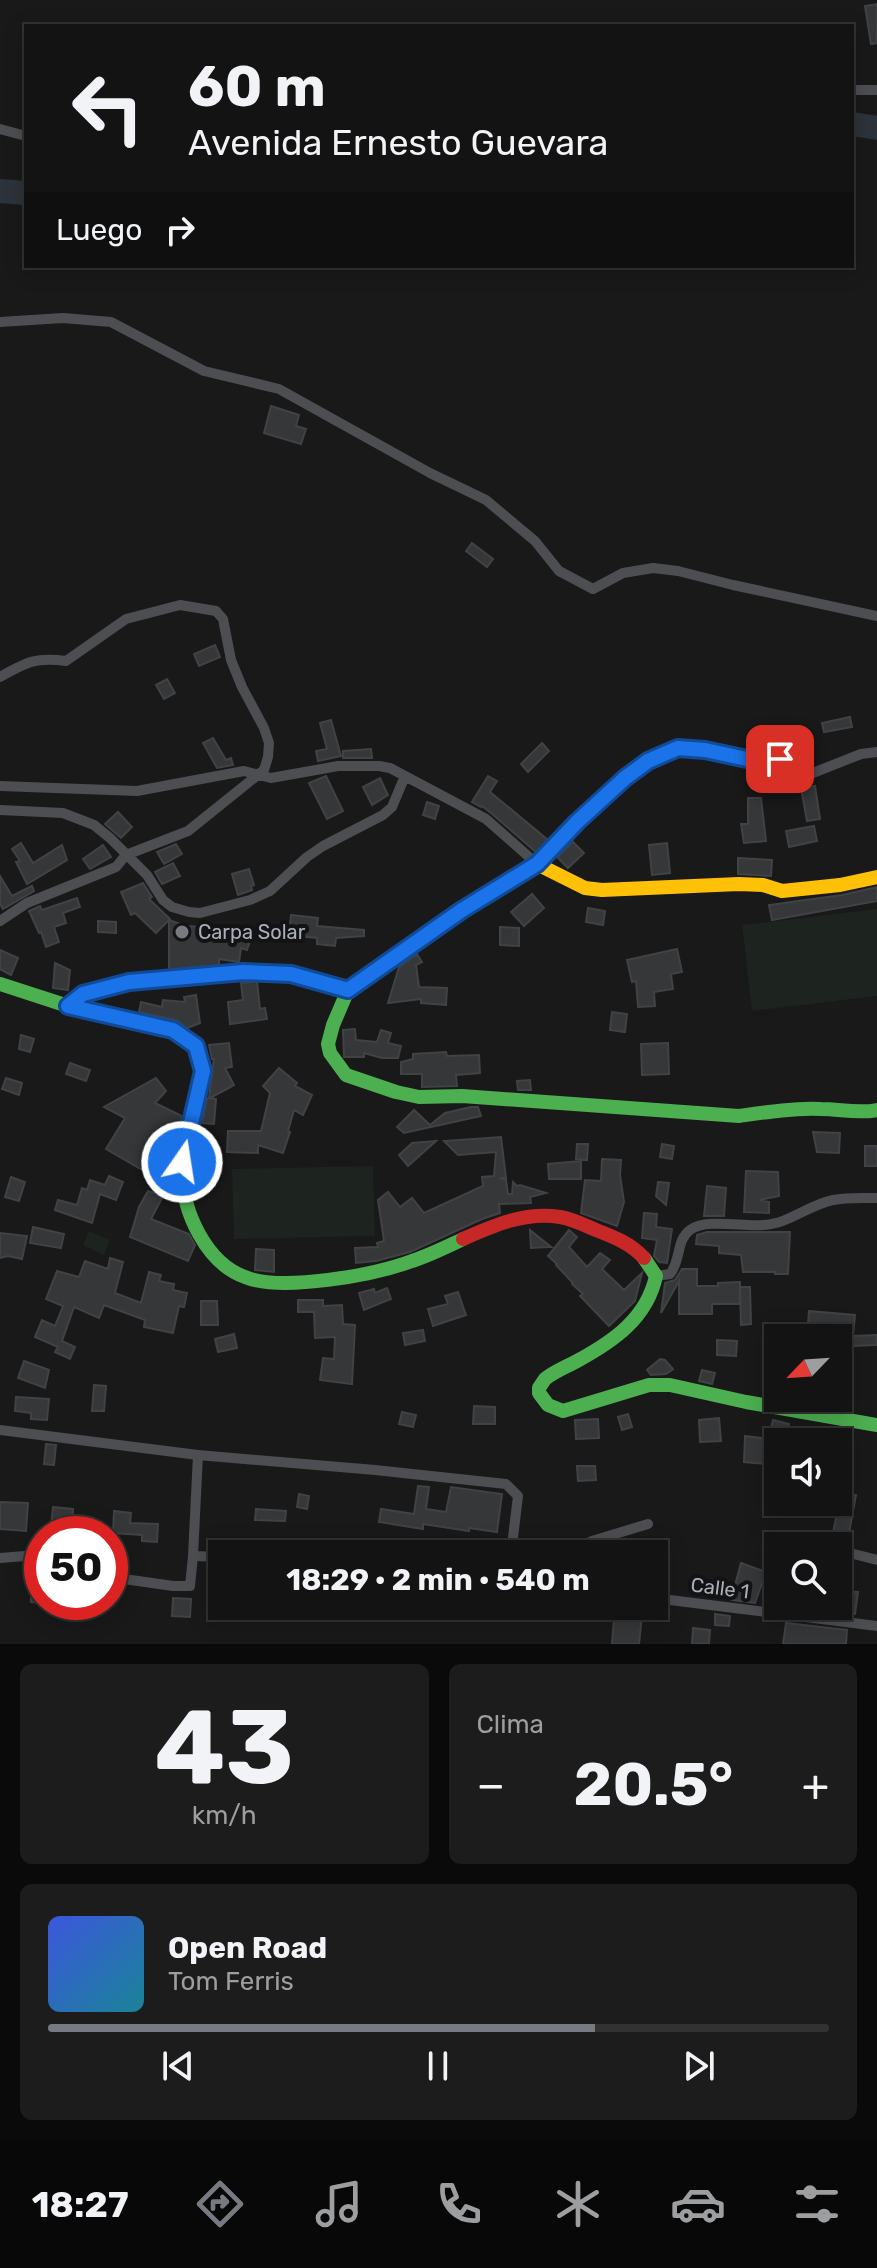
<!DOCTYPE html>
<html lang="es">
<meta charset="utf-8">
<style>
body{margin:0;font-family:Rubik,sans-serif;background:#1c1c1c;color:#f1f3f6;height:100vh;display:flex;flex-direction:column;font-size:30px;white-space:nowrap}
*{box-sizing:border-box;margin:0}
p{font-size:26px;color:#9d9ea0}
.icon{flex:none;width:44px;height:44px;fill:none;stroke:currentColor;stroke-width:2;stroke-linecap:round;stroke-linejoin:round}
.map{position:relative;height:1644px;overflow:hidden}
.details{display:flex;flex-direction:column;gap:20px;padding:20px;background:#0a0a0a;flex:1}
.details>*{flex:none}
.banner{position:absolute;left:24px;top:24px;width:830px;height:244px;border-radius:0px;box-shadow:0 4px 20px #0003,0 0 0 2px #323233;background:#131313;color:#f1f3f6;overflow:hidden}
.needle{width:52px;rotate:245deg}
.controls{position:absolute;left:764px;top:1324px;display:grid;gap:16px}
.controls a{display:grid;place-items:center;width:88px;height:88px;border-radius:0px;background:#131313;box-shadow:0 4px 20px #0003,0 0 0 2px #323233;font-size:40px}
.speed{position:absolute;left:24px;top:1516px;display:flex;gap:16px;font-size:40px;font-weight:700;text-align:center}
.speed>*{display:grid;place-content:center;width:104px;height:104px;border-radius:50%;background:#131313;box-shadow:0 4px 20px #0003,0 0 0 2px #323233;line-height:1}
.speed .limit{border:12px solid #d22;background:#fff;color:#111}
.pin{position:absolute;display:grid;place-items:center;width:68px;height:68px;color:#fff;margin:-34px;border-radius:16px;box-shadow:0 4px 12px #0006}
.me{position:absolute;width:88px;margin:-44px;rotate:13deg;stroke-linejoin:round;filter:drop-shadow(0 0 6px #0008)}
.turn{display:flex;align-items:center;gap:28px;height:168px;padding:0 32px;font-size:36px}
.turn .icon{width:104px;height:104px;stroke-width:2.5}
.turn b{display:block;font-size:56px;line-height:68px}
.then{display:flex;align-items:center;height:76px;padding:0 32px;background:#0003;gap:16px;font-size:30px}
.big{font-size:60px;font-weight:700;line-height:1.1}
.details .widget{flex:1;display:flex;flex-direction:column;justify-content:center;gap:12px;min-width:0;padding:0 28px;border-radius:12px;background:#1c1c1c}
.details .dial{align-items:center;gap:0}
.dial b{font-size:104px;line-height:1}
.song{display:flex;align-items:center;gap:24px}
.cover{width:96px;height:96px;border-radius:12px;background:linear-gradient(135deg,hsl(230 70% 55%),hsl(190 70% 35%))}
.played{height:8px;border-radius:4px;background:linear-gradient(90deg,#777a81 70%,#323233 70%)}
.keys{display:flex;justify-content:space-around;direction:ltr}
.heat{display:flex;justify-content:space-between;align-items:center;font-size:44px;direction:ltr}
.details .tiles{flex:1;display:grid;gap:20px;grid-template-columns:1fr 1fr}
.widget:last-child{grid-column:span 2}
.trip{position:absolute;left:208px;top:1540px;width:460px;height:80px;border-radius:0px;background:#131313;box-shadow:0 4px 20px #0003,0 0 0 2px #323233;font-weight:700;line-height:80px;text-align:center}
.tab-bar{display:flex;height:128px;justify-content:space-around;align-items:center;background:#080808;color:#9d9ea0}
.tab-bar .icon{width:56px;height:56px}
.tab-bar .current{color:#777a81}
.tab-bar b{font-size:36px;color:#f1f3f6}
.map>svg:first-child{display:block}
.green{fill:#1d231e}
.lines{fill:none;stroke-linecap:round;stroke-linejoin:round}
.river{stroke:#2c333b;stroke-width:24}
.building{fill:#363739;stroke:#414245;stroke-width:2}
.street{stroke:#4d4e52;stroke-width:10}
.fast{stroke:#4caf50;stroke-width:14}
.slow{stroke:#ffc107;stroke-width:14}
.jam{stroke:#c62828;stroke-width:14}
.route-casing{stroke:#114b97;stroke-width:20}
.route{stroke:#1a73e8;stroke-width:14}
.poi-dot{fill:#777a81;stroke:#131315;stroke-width:3}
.labels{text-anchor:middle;stroke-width:8;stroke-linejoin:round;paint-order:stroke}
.poi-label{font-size:20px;fill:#aaafb9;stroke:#131315;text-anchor:start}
.street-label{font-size:20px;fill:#aaafb9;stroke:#131315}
</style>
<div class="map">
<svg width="877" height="1644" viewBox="0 0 877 1644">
<rect width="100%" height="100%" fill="#191919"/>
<path class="green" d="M877,909V996L752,1011L742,925Z
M373,1166L375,1236L234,1239L232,1169Z
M89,1231L110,1240L104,1255L83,1245Z"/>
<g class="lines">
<path class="river" d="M852,124L877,128
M0,191L26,193"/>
</g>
<path class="building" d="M877,4V43L871,44L865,6Z
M271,406L299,415L296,426L306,429L301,444L264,433Z
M472,543L493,559L487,567L466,551Z
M215,645L220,657L199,666L194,654Z
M167,679L175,693L164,699L156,685Z
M850,717L852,727L824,732L822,723Z
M331,720L341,756L318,761L316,751L327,749L320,723Z
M213,738L226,760L231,758L233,765L217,768L203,743Z
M542,743L549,751L528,772L521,764Z
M371,749L372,758H343V751Z
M326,776L343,811L327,819L309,783Z
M488,776L497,781L490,792L548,840L537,853L491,813L482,806L481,807L472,802Z
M380,778L388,795L372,805L363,787Z
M815,786L820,819L807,821L801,788Z
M748,798H761L766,841L744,843L741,824H748Z
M427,802L439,806L435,819L423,815Z
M118,812L132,827L121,838L105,824Z
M814,826L817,841L789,847L786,831Z
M573,842L584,853L568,868L557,857Z
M21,843L33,863L62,845L67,860L27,884L16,862L20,861L12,849Z
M667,843L670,873L652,875L649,845Z
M176,844L182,854L164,864L157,852Z
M103,845L111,857L90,869L83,859Z
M738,858L772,860L771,876L738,874Z
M173,863L180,876L162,884L155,872Z
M249,869L254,885L251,886L252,890L238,895L232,874Z
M0,876L12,896L32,886L34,891L3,909L0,904Z
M143,883L152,897L149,899L170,919L156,933L135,913L131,915L121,892Z
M877,887V901L772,920L769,905L842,895Z
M532,894L544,908L524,926L511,912Z
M77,898L80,907L63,913L66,923L54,927L59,942L46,947L41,932L39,933L29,911L40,906L42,910Z
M588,908L605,911L603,925L586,922Z
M291,915L318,918L317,926L364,930V936L336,938L335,946L317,944V938L289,935Z
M169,920L186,926L222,928L251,938L247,950L241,948L239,962L219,959V966L169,970Z
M98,921L116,922V933L98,932Z
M500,927L519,928V946L500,945Z
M677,949L682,972L671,974L673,989L654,992L655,1006L638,1007L636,981L632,982L627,960Z
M0,950L18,958L11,975L0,969Z
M417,954L422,962L416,965L419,987L447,988L446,1005L421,1003V999L388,1003L399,967Z
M55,963L70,970L68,990L53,988Z
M257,981L260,1009L265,1008L267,1019L230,1024L228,1002L243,1000L241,983Z
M196,995L200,1023L187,1028L176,1020L139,1012L141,1002L162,1007L163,1000L185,1002L184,997Z
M612,1012L627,1014L625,1032L610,1030Z
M355,1029L356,1040L377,1042L381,1030L391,1033L388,1043L401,1046L398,1058H382L364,1053V1057H344L343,1030Z
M21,1035L34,1039L30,1052L19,1049Z
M229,1043L232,1067L225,1068L234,1085L210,1098L216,1099L214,1124L202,1123L207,1098H209L214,1059H212L209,1045Z
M668,1043L669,1074L642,1075L641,1044Z
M446,1052L447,1056L479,1055L480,1073L456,1075L457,1086L422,1087V1074H401V1062L413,1059V1054Z
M70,1063L90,1070L86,1081L66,1074Z
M279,1068L297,1083L295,1086L312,1095L303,1115L294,1110L288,1131L290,1132L283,1153L258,1145V1153L227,1152L228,1131H261L270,1093L263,1086Z
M6,1078L22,1083L19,1095L2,1089Z
M156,1078L166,1091L155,1103L182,1116L172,1141L174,1142L169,1151L173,1153V1156L163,1182L106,1149L125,1118L104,1107Z
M530,1080L531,1090H518L517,1081Z
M471,1107H478L481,1116L404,1133L397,1127L414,1110L430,1125L445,1113Z
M813,1132L840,1133L839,1153L817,1152Z
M501,1137L506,1178H500L506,1180L508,1194H512L513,1182L517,1186L520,1185L546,1193L530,1197L531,1203L499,1204L500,1213L482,1219L410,1252L376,1261L356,1263L355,1248L378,1247L377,1243L384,1241L378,1200L388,1192L400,1207L412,1198L424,1213L483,1186L482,1177L494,1176L496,1152L458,1155L444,1141Z
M436,1141L408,1166L399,1155L412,1143Z
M577,1144H588L587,1160L576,1159Z
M662,1144L674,1146L672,1159L660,1157Z
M865,1146H877V1166H865Z
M220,1156V1174L199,1183L192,1168Z
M602,1159L621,1160L620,1175L624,1202L617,1226L581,1213L585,1180L601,1181Z
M581,1161V1179H549L548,1164Z
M746,1171L778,1172L779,1196L760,1200L769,1202V1213L744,1212Z
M109,1176L123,1182L116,1200L100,1194L92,1223L55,1210L58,1200L77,1205L82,1188L87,1190L90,1180L105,1185Z
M11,1177L25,1182L19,1201L5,1197Z
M658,1182L669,1183L666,1205L656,1196Z
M707,1186L726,1188L724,1216H704Z
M148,1191L163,1196L151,1219L189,1234L195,1245L188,1261L130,1237L139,1207Z
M644,1213L657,1214L656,1227L672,1229L667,1263L659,1262L654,1256L657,1240L642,1238Z
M33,1227L64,1234L61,1248L30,1243Z
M530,1230L551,1247L531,1248Z
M569,1230L577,1237L569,1247L587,1267L600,1253L610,1260L602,1269L624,1290L642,1273L635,1301L609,1326L580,1296L583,1294L572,1284L573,1283L556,1265L557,1264L548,1256Z
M707,1232H790L788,1274H775V1272H743L741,1255L719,1253V1246L696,1244L697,1235Z
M0,1233L27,1236L22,1259L8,1256L0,1258Z
M256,1249L274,1250V1272L255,1270Z
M110,1258L123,1262L115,1293L141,1303L149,1272L161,1275L159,1281L174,1284L173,1290L187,1293L184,1307L179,1306L173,1333L144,1327L145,1320L104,1305L99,1318L74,1307L62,1341L75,1347L70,1359L55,1352L58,1347L35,1337L42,1320L55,1326L63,1306L46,1299L57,1271L79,1277L85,1261L108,1269Z
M682,1269H697V1286H718V1283L740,1282V1304H712V1314H679V1281L661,1313L665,1283L675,1280Z
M740,1287H750L751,1324L741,1325Z
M387,1288L391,1299L364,1310L359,1293L374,1289L375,1293Z
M458,1292L466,1315L433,1326L428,1309L448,1304L445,1296Z
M298,1300H323V1306L342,1305L343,1324L355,1325L352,1384L320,1380L323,1358L334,1359L335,1337L315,1338L314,1312H298Z
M201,1301H217L218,1325H201Z
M809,1311L855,1315L853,1336L877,1335V1345L852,1346V1361L838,1360V1338H807Z
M423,1330L425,1341L405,1345L403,1333Z
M234,1334L237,1348L218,1352L215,1339Z
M717,1340L737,1341L736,1356L717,1355Z
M660,1359L665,1360L673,1369L666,1374L651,1375L647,1370Z
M24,1361L49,1370L45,1388L18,1378Z
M702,1370L715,1373L712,1384L699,1381Z
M94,1385L106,1386L104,1411H92Z
M16,1397L49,1399L47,1420L31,1419V1413L15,1411Z
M474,1406L495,1407V1424H473Z
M402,1412L416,1415L413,1427L399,1424Z
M628,1414L632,1427L622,1430L618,1417Z
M719,1418L721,1441L700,1442L699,1420Z
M598,1419L599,1438L576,1439L575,1420Z
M773,1420L789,1424L785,1440L769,1436Z
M745,1436L770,1439L766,1464L744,1462Z
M46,1444L56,1445L54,1465L44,1464Z
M577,1466H595L596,1480L578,1481Z
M418,1486L429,1487L426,1509L446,1512L451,1487L502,1494L497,1532L469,1528V1531L423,1524V1529L379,1522L381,1509L414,1514Z
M841,1493L856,1495L847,1544L831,1543Z
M299,1494L309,1496L307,1509L297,1507Z
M0,1502L28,1503L26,1531L0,1529Z
M53,1507L73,1509L72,1528L51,1527Z
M256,1509L286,1511L285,1521L255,1520Z
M114,1511L131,1513L130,1523L158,1524L157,1542L142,1541V1535L113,1533Z
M741,1563L766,1572L755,1603L731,1600Z
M31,1585H42V1603L31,1602Z
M838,1591L858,1592L855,1614L819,1611L820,1606H838Z
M173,1598L191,1599L190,1617L172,1616Z
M504,1606H542L541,1617L504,1613Z
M615,1606H643L639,1644H612Z
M715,1614L730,1616L729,1626L715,1625Z
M786,1623L847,1630L846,1644H783Z
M693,1628L710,1630L709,1644H692Z"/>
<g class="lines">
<path class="street" d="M852,90H877
M0,129L26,136
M0,322L63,318L111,322L204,371L279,389L430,473L486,500L535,541L559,571L593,589L623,573L653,568L678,571L733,585L877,616
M0,677C27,662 35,657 66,661L126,619L180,605L216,611L223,619L231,660L242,687L264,728L269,743L268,757L264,770L188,831L126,855L116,867L27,903L0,921
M0,786L137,791L244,771L271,778L338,766H379L390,768L486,819L537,864L577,822L625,778L648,761L678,748L705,750L761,762L780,759L795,780L861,754L877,752
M0,810L63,813L94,825L110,838L147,875L163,900L172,907L189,912L200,913L250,900L270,891L307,857L323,846L383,815L392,807L405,776
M68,1006L83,994L129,982L243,972L291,974L348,990
M656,1276L670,1274C681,1261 676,1240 690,1230C706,1218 743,1227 763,1225C789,1224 808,1205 833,1200C847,1197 863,1198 877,1198
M0,1430L198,1455L193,1556L190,1586H173L110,1577
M198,1455L375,1470L506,1484L518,1496L511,1554
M782,1537L819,1546
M838,1550L877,1560
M566,1554L592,1541L648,1524
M193,1556L222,1557
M0,1558L25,1556L42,1559
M654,1598L877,1626"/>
<path class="fast" d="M473,903L348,990L333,1025L328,1044L330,1053L346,1075L396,1092L419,1097L462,1096L739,1116C767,1112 793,1108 821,1109C840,1109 858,1114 877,1110
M0,984L68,1006L173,1030L196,1046L202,1060L203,1072C198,1106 181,1138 182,1173C183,1212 206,1263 245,1277C282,1292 374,1275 412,1261C430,1255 446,1247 463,1239
M644,1258L656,1276C647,1318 614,1341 577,1361C566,1367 555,1371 545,1379L539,1388V1393L548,1405L563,1411L649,1385H670L746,1402L877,1425"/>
<path class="slow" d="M473,903L537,864L585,888L602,890L739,884L763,885L782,891L840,885L877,877"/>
<path class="jam" d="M463,1239C492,1226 526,1211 560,1217C573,1219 584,1225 596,1230C614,1237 630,1243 644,1258"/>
</g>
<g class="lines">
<defs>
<path id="route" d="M182,1162L203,1071L196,1046L173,1030L68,1006L83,994L129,982L243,972L291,974L348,990L462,910L537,864L577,822L625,778L648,761L678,748L705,750L761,762L780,759"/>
</defs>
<use href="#route" class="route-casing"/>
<use href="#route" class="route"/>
</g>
<circle class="poi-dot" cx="182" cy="932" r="8"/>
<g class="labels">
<g class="poi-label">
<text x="198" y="939">Carpa Solar</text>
</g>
<g class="street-label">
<text transform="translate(720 1588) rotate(7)" y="7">Calle 1</text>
</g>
</g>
</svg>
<div class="controls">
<a><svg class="needle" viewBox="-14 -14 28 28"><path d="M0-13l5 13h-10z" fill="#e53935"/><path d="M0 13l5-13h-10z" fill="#9d9ea0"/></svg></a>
<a><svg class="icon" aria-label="sound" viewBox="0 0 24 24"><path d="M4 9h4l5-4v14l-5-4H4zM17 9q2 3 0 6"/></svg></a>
<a><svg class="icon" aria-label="search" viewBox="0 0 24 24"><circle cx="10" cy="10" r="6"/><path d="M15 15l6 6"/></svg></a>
</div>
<div class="speed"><div class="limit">50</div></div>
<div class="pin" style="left:780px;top:759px;background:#d93025"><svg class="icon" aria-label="arrive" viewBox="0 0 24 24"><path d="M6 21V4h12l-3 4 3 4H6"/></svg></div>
<svg class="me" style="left:182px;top:1162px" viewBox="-20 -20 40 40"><circle r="17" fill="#1a73e8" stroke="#fff" stroke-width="3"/><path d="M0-11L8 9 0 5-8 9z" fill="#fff"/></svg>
<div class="trip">18:29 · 2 min · 540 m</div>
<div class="banner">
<div class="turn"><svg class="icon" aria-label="left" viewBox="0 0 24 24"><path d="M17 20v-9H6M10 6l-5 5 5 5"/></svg><div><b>60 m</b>Avenida Ernesto Guevara</div></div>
<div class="then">Luego<svg class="icon" aria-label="right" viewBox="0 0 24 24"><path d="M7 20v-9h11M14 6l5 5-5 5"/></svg></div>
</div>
</div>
<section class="details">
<div class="tiles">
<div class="widget dial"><b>43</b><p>km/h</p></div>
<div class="widget"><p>Clima</p>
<div class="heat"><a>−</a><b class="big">20.5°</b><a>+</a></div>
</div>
<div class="widget">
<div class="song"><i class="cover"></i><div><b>Open Road</b><p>Tom Ferris</p></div></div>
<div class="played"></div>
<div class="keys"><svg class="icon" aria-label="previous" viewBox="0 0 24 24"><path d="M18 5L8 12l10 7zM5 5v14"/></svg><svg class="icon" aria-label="pause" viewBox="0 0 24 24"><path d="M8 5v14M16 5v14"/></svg><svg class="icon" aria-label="next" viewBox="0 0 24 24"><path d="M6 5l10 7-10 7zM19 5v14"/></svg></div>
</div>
</div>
</section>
<nav class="tab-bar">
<b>18:27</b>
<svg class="icon current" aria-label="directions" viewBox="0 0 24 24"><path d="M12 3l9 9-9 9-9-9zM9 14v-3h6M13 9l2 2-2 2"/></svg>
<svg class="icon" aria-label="music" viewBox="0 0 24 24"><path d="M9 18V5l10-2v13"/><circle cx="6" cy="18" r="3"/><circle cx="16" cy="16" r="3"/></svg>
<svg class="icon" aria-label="phone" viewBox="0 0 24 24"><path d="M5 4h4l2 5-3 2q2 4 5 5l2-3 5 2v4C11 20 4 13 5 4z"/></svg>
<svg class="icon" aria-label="climate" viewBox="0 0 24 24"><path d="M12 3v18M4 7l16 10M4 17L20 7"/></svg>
<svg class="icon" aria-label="car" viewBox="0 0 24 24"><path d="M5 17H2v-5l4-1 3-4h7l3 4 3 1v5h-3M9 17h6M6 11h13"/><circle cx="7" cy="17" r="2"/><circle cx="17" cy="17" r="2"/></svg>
<svg class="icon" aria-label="filters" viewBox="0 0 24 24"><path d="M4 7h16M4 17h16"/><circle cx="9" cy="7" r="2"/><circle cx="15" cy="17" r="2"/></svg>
</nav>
